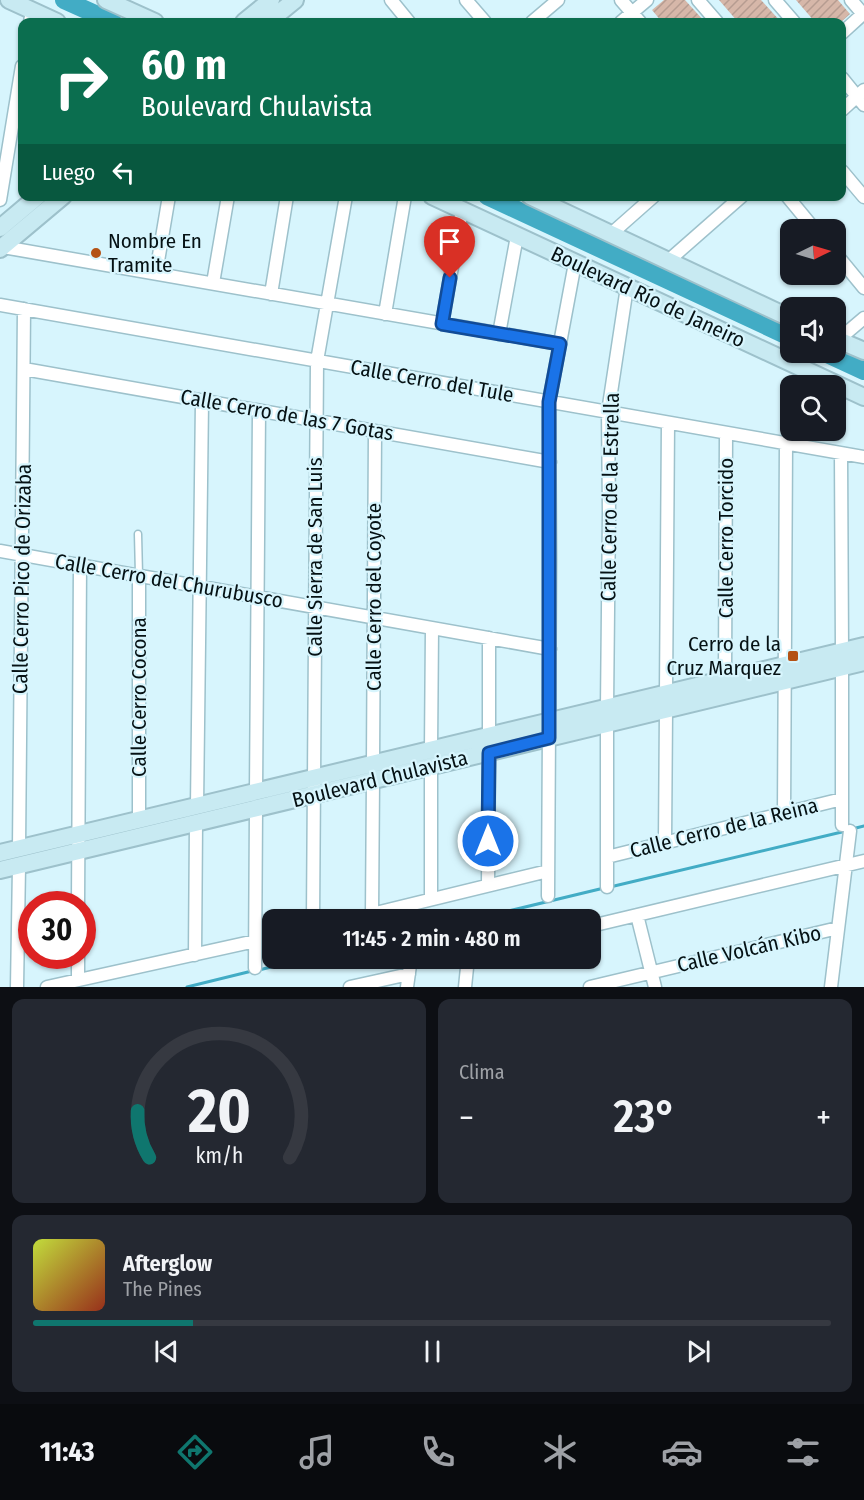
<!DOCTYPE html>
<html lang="es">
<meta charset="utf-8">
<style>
body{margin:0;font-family:"Fira Sans Condensed",sans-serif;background:#242831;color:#f1f3f6;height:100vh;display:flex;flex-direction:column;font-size:22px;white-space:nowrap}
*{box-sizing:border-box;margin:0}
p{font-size:20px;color:#9ea1a6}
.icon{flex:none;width:33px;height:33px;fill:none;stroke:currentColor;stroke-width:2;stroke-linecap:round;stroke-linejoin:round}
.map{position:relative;height:987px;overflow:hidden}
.panel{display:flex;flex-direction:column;gap:12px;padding:12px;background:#0d0f14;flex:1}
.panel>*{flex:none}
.hud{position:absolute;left:18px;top:18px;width:828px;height:183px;border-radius:12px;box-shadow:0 2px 4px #0004;background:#0b6e4f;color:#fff;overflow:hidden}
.needle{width:39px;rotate:85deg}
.fabs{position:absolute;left:780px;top:219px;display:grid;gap:12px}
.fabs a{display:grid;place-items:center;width:66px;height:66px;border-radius:12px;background:#171b24;box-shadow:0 2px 4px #0004;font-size:30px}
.speed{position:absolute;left:18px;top:891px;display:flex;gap:12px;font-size:30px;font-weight:700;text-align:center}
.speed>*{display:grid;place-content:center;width:78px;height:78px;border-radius:50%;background:#171b24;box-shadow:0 2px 4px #0004;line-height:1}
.speed .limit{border:9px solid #d22;background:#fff;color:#111}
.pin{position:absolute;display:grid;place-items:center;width:51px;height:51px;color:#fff;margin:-62px -26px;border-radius:50% 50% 50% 0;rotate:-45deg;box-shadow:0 0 6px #0007}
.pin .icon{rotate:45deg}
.me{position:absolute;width:66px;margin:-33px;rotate:0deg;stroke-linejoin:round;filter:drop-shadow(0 0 4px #0008)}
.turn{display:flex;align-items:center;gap:21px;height:126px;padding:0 24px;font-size:27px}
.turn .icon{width:78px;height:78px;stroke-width:2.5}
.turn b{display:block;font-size:42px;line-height:51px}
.then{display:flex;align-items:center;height:57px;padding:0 24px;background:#0003;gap:12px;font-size:22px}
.big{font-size:45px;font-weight:600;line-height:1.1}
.panel .card{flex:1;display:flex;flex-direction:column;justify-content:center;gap:9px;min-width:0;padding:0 21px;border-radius:12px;background:#242831}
.panel .dial{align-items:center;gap:0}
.dial svg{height:156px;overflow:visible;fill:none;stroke:#363941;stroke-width:7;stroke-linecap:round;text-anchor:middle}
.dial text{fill:#f1f3f6;stroke:none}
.song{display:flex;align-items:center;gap:18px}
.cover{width:72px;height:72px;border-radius:9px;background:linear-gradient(135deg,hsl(70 70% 55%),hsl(10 70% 35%))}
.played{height:6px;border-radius:3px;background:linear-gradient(90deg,#0f766e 20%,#363941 20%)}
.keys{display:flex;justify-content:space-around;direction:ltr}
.heat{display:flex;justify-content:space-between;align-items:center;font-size:33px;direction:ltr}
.panel .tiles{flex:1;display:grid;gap:12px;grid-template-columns:1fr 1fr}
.card:last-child{grid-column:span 2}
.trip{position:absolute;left:262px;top:909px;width:339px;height:60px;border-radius:12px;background:#171b24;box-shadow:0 2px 4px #0004;font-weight:600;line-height:60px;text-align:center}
.menu{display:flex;height:96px;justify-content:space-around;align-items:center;background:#090b0e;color:#9ea1a6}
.menu .icon{width:42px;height:42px}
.menu .active{color:#0f766e}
.menu b{font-size:27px;color:#f1f3f6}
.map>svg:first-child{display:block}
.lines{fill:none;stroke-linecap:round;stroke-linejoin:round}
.stream{stroke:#42acc5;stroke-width:3}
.river{stroke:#42acc5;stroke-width:18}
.building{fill:url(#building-hatch)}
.lane-casing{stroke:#9dc1cb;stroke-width:9}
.street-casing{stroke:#9dc1cb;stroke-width:15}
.secondary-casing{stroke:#9dc1cb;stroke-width:20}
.lane{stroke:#fff;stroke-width:6}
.street{stroke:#fff;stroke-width:12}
.secondary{stroke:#c8eaf2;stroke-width:16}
.route-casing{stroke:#114b97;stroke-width:15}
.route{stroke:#1a73e8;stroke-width:10}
.poi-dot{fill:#b45215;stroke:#d7f5fd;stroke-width:2}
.labels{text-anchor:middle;stroke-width:4.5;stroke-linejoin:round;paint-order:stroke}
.poi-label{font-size:21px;fill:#051114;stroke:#d7f5fd;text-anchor:start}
.street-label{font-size:21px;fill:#051114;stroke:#d7f5fd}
</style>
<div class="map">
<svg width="864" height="987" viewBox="0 0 864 987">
<defs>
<pattern id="building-hatch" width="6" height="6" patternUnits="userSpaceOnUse" patternTransform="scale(1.5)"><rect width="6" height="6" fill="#d6b7a9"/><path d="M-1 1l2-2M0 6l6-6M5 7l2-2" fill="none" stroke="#b69c91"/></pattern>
</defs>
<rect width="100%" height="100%" fill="#d7f5fd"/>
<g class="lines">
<path class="stream" d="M852,829L864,826
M610,887L846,831
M471,920L604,888
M259,970L307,958
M187,987L252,971"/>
<path class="river" d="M64,0L113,22
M487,196L790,337
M823,352L864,371"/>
</g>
<path class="building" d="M664,0H685L705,22H662L652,10Z
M719,0H761L781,22H738Z
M796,0H838L850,14L841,22H815Z"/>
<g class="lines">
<defs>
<path id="lane" d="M138,534L139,575"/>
<path id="street" d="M391,0L409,22
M466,0L485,22
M621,0L640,22
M698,0L717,22
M775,0L794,22
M851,0L863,14
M30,22L32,11
M532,22L558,0
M621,22L647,0
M842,33L864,13
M842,78L864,105
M842,110L864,90
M842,171L864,197
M787,196L815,230
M0,200L22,66
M611,234L654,196
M3,247L560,344
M836,254L864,288
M668,261L742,196
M156,273L169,196
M213,283L228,196
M271,294L287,196
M0,305L864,457
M385,314L405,196
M442,324L462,210
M499,334L517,236
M838,340L864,318
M24,369L550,462
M841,453L842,651
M0,551L550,649
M139,575V819
M725,679L726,433
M666,693L668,423
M607,707L609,512L608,412L627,287
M489,736V638
M431,749L432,628
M373,763L375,431
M256,791L259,411
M197,806L202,401
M784,814L786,443
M842,825V667
M665,842L666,710
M19,848L24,309
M607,857L842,799
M488,885L489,753
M607,887V724
M548,896L550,559L549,402L575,263
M431,899V766
M78,904L80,565
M372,913L373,780
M637,915L655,987
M313,920L317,361L346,196
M347,920L548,871
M591,926L864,861
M195,955L196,823
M255,968L256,809
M78,980V956
M17,987L19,866
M47,987L255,941
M350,987L409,974
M407,987L411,958
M465,987L468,958
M590,987L838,928
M831,987L850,831"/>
<path id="secondary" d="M9,0L57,22
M106,0L155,22
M244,22L271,0
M268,22L295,0
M432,196L864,397
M530,196L790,318
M0,228L38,196
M0,249L63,196
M836,339L864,351
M0,853L864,646
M0,870L864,662"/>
</defs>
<use href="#lane" class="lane-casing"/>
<use href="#street" class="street-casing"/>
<use href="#secondary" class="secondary-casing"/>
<use href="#lane" class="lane"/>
<use href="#street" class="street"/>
<use href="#secondary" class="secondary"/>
</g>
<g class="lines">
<defs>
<path id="route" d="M450,278L442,324L560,344L549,402V738L489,753L488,841"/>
</defs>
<use href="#route" class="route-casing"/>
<use href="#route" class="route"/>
</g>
<g class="poi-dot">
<circle cx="96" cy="253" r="6"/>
<rect x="787" y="650" width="12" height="12" rx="3"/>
</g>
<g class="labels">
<g class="poi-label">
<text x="108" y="248">Nombre En<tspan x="108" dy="24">Tramite</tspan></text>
<text x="781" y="651" text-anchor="end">Cerro de la<tspan x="781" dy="24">Cruz Marquez</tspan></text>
</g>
<g class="street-label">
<text transform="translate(648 297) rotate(25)" y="7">Boulevard Río de Janeiro</text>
<text transform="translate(432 381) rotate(10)" y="7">Calle Cerro del Tule</text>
<text transform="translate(287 415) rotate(10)" y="7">Calle Cerro de las 7 Gotas</text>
<text transform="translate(610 497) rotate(-89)" y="7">Calle Cerro de la Estrella</text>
<text transform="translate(726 538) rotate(-90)" y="7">Calle Cerro Torcido</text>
<text transform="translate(315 557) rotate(-90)" y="7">Calle Sierra de San Luis</text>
<text transform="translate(22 579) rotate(-89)" y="7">Calle Cerro Pico de Orizaba</text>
<text transform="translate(169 581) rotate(10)" y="7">Calle Cerro del Churubusco</text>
<text transform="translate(374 597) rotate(-90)" y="7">Calle Cerro del Coyote</text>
<text transform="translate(139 697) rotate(-90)" y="7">Calle Cerro Cocona</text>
<text transform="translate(380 779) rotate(-14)" y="7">Boulevard Chulavista</text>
<text transform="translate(724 828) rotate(-14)" y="7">Calle Cerro de la Reina</text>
<text transform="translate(749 949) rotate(-13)" y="7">Calle Volcán Kibo</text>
</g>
</g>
</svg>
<div class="fabs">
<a><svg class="needle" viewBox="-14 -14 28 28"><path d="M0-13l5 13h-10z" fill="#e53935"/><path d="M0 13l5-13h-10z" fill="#9ea1a6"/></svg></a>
<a><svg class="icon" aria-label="sound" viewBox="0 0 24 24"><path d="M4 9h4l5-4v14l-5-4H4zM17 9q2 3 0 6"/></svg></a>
<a><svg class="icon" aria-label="search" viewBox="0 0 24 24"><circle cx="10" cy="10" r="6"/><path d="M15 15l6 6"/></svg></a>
</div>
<div class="speed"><div class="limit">30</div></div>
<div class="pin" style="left:450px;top:278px;background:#d93025"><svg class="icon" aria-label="arrive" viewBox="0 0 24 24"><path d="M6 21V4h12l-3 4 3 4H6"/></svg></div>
<svg class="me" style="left:488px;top:841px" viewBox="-20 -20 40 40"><circle r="17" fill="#1a73e8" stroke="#fff" stroke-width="3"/><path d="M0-11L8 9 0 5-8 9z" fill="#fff"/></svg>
<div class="trip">11:45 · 2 min · 480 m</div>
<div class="hud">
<div class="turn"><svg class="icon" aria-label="right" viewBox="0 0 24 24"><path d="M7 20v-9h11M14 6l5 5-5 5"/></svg><div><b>60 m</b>Boulevard Chulavista</div></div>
<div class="then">Luego<svg class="icon" aria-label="left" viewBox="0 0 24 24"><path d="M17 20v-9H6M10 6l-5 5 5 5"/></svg></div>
</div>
</div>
<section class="panel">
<div class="tiles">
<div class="card dial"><svg viewBox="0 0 100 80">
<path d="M14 69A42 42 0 1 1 86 69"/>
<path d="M14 69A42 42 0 0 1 8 45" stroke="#0f766e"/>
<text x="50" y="56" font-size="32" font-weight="700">20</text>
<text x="50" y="72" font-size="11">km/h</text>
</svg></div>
<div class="card"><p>Clima</p>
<div class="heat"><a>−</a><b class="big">23°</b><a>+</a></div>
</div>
<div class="card">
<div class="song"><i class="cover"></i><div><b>Afterglow</b><p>The Pines</p></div></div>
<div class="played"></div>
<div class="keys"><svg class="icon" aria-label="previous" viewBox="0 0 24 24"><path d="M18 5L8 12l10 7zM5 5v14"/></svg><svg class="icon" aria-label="pause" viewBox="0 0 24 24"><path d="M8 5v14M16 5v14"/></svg><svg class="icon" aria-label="next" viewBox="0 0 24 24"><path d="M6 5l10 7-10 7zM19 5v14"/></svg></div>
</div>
</div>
</section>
<nav class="menu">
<b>11:43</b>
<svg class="icon active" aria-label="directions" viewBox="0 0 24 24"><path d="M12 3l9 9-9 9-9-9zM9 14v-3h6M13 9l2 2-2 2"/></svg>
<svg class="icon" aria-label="music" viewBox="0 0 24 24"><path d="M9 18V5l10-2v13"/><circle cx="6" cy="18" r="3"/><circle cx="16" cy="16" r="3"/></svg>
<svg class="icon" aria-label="phone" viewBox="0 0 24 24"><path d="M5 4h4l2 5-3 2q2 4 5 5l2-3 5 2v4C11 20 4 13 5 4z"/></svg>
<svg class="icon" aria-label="climate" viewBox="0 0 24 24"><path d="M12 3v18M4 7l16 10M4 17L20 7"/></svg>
<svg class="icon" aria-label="car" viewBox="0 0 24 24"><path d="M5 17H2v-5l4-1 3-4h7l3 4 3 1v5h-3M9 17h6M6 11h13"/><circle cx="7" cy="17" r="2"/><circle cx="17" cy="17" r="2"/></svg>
<svg class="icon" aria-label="filters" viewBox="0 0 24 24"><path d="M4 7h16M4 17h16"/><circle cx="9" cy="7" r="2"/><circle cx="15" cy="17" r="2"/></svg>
</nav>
